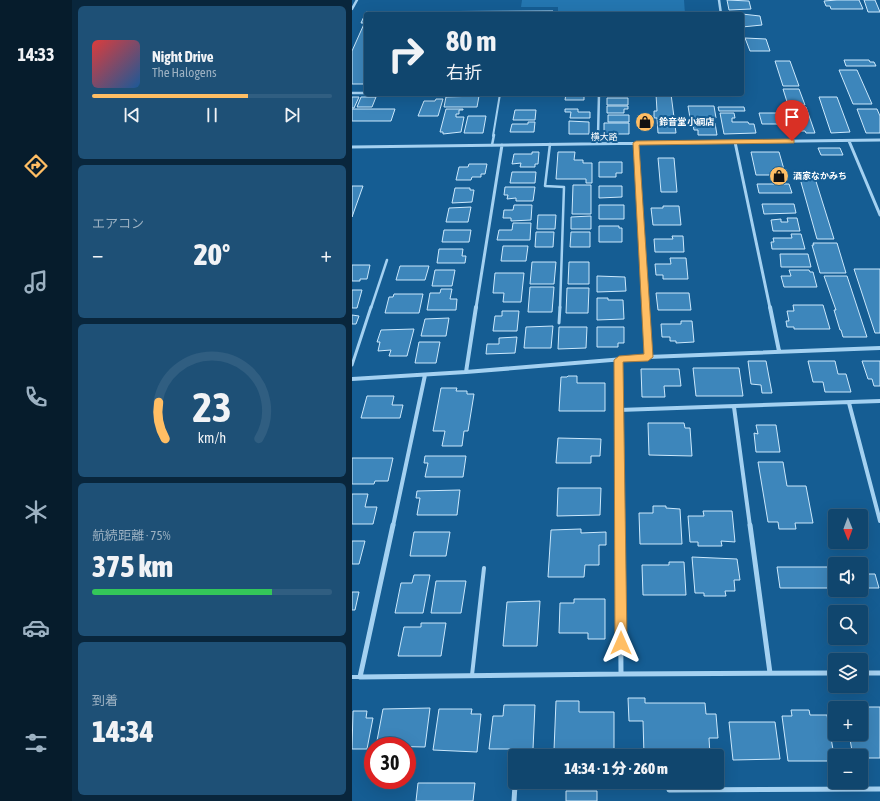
<!DOCTYPE html>
<html lang="ja">
<meta charset="utf-8">
<style>
body{margin:0;font-family:"Asap Condensed","Noto Sans JP",sans-serif;background:#1e5076;color:#f1f3f6;height:100vh;display:flex;flex-direction:column;font-size:15px;white-space:nowrap}
*{box-sizing:border-box;margin:0}
p{font-size:13px;color:#9cb1c2}
.icon{flex:none;width:22px;height:22px;fill:none;stroke:currentColor;stroke-width:2;stroke-linecap:round;stroke-linejoin:round}
.map{position:relative;flex:1;overflow:hidden}
.side{display:flex;flex-direction:column;gap:6px;padding:6px;background:#09263c;width:280px}
.side>*{flex:none}
.banner{position:absolute;left:12px;top:12px;width:380px;height:84px;border-radius:4px;box-shadow:0 4px 16px #0002,0 0 0 1px #305e81;background:#10466e;color:#f1f3f6;overflow:hidden}
.needle{width:26px;rotate:179deg}
.tools{position:absolute;left:476px;top:509px;display:grid;gap:8px}
.tools a{display:grid;place-items:center;width:40px;height:40px;border-radius:4px;background:#10466e;box-shadow:0 4px 16px #0002,0 0 0 1px #305e81;font-size:20px}
.speed{position:absolute;left:12px;top:737px;display:flex;gap:8px;font-size:20px;font-weight:700;text-align:center}
.speed>*{display:grid;place-content:center;width:52px;height:52px;border-radius:50%;background:#10466e;box-shadow:0 4px 16px #0002,0 0 0 1px #305e81;line-height:1}
.speed .limit{border:6px solid #d22;background:#fff;color:#111}
.pin{position:absolute;display:grid;place-items:center;width:34px;height:34px;color:#fff;margin:-41px -17px;border-radius:50% 50% 50% 0;rotate:-45deg;box-shadow:0 0 4px #0007}
.pin .icon{rotate:45deg}
.me{position:absolute;width:44px;margin:-22px;rotate:0deg;stroke-linejoin:round;filter:drop-shadow(0 0 3px #0008)}
.turn{display:flex;align-items:center;gap:14px;height:84px;padding:0 16px;font-size:18px}
.turn .icon{width:52px;height:52px;stroke-width:2.5}
.turn b{display:block;font-size:28px;line-height:34px}
.big{font-size:30px;font-weight:800;line-height:1.1}
.side .tile{flex:1;display:flex;flex-direction:column;justify-content:center;gap:6px;min-width:0;padding:0 14px;border-radius:6px;background:#1e5076}
.side .dial{align-items:center;gap:0}
.dial svg{height:104px;overflow:visible;fill:none;stroke:#305e81;stroke-width:7;stroke-linecap:round;text-anchor:middle}
.dial text{fill:#f1f3f6;stroke:none}
.song{display:flex;align-items:center;gap:12px}
.cover{width:48px;height:48px;border-radius:6px;background:linear-gradient(135deg,hsl(0 70% 55%),hsl(210 70% 35%))}
.played{height:4px;border-radius:2px;background:linear-gradient(90deg,#ffbe64 65%,#305e81 65%)}
.keys{display:flex;justify-content:space-around;direction:ltr}
.heat{display:flex;justify-content:space-between;align-items:center;font-size:22px;direction:ltr}
.charge{height:6px;border-radius:3px;background:linear-gradient(90deg,#34c759 75%,#305e81 0)}
.trip{position:absolute;left:156px;top:749px;width:216px;height:40px;border-radius:4px;background:#10466e;box-shadow:0 4px 16px #0002,0 0 0 1px #305e81;font-weight:800;line-height:40px;text-align:center}
main{display:flex;flex:1;min-height:0}
.dock{display:flex;flex-direction:column;width:72px;justify-content:space-around;align-items:center;background:#061c2c;color:#9cb1c2}
.dock .icon{width:28px;height:28px}
.dock .current{color:#ffbe64}
.dock b{font-size:18px;color:#f1f3f6}
.map>svg:first-child{display:block}
.green{fill:#2476b0}
.building{fill:#3d86bb;stroke:#cbe8fc}
.lines{fill:none;stroke-linecap:round;stroke-linejoin:round}
.service-far3{stroke:#a4d1f1;stroke-width:2}
.service-far2{stroke:#a4d1f1;stroke-width:2.5}
.service-far1{stroke:#a4d1f1;stroke-width:3}
.service{stroke:#a4d1f1;stroke-width:4}
.minor-far3{stroke:#a4d1f1;stroke-width:2.5}
.minor-far2{stroke:#a4d1f1;stroke-width:3}
.minor-far1{stroke:#a4d1f1;stroke-width:4}
.minor{stroke:#a4d1f1;stroke-width:5}
.route{fill:#ffbe64;stroke:#a67c41}
.labels{text-anchor:middle;stroke-width:4;stroke-linejoin:round;paint-order:stroke}
.far-poi-label{font-size:9px;font-weight:bold;fill:#fff;stroke:#155d93;text-anchor:start}
.far-street-label{font-size:9px;fill:#fff;stroke:#155d93}
</style>
<main>
<nav class="dock">
<b>14:33</b>
<svg class="icon current" aria-label="directions" viewBox="0 0 24 24"><path d="M12 3l9 9-9 9-9-9zM9 14v-3h6M13 9l2 2-2 2"/></svg>
<svg class="icon" aria-label="music" viewBox="0 0 24 24"><path d="M9 18V5l10-2v13"/><circle cx="6" cy="18" r="3"/><circle cx="16" cy="16" r="3"/></svg>
<svg class="icon" aria-label="phone" viewBox="0 0 24 24"><path d="M5 4h4l2 5-3 2q2 4 5 5l2-3 5 2v4C11 20 4 13 5 4z"/></svg>
<svg class="icon" aria-label="climate" viewBox="0 0 24 24"><path d="M12 3v18M4 7l16 10M4 17L20 7"/></svg>
<svg class="icon" aria-label="car" viewBox="0 0 24 24"><path d="M5 17H2v-5l4-1 3-4h7l3 4 3 1v5h-3M9 17h6M6 11h13"/><circle cx="7" cy="17" r="2"/><circle cx="17" cy="17" r="2"/></svg>
<svg class="icon" aria-label="filters" viewBox="0 0 24 24"><path d="M4 7h16M4 17h16"/><circle cx="9" cy="7" r="2"/><circle cx="15" cy="17" r="2"/></svg>
</nav>
<section class="side">
<div class="tile">
<div class="song"><i class="cover"></i><div><b>Night Drive</b><p>The Halogens</p></div></div>
<div class="played"></div>
<div class="keys"><svg class="icon" aria-label="previous" viewBox="0 0 24 24"><path d="M18 5L8 12l10 7zM5 5v14"/></svg><svg class="icon" aria-label="pause" viewBox="0 0 24 24"><path d="M8 5v14M16 5v14"/></svg><svg class="icon" aria-label="next" viewBox="0 0 24 24"><path d="M6 5l10 7-10 7zM19 5v14"/></svg></div>
</div>
<div class="tile"><p>エアコン</p>
<div class="heat"><a>−</a><b class="big">20°</b><a>+</a></div>
</div>
<div class="tile dial"><svg viewBox="0 0 100 80">
<path d="M14 69A42 42 0 1 1 86 69"/>
<path d="M14 69A42 42 0 0 1 9 41" stroke="#ffbe64"/>
<text x="50" y="56" font-size="32" font-weight="700">23</text>
<text x="50" y="72" font-size="11">km/h</text>
</svg></div>
<div class="tile"><p>航続距離 · 75%</p><b class="big">375 km</b><div class="charge"></div></div>
<div class="tile"><p>到着</p><b class="big">14:34</b></div>
</section>
<div class="map">
<svg width="528" height="801" viewBox="0 0 528 801">
<rect width="100%" height="100%" fill="#155d93"/>
<path class="green" d="M170,0H332L333,14H206V7H169Z"/>
<path class="building" d="M375,0L397,1L399,9L377,10Z
M485,0H507L511,9H479L478,6H474L472,1Z
M512,0H523L528,12H516Z
M201,11V14H14V23H9L14,12Z
M390,14L408,16L410,25L390,27Z
M12,24H14V84H0V51Z
M393,38L414,39L418,51H398Z
M492,60H517L518,62H522L524,66H494Z
M423,61H438L447,86H431Z
M487,70H505L520,104H501Z
M431,89H447L453,105H436Z
M214,94H232V100H213Z
M254,94H276V96H254Z
M304,94H319L324,133H306L305,118H302V111H305Z
M127,96L125,107H92L94,97Z
M0,97H7L2,108H0Z
M9,97H24L20,107H5Z
M467,97H485L498,132L479,133Z
M255,98H276V105H255Z
M84,99H91L86,116H66L72,101H83Z
M255,106H276V109H272V113H255Z
M336,106H362L364,118H338Z
M366,107H392L393,111H367Z
M436,107H454L463,133H454L453,131H443Z
M0,109H43L39,121H0Z
M94,109H111V110H107V114H104V117H112L109,132L91,134V132H88Z
M213,109H226V112H238V118H218L219,112H213Z
M505,109H525L528,116V133H514Z
M163,110H184L183,120H161Z
M368,113H382L383,118H380V122H396L397,124H402L404,133L372,134Z
M407,113H433L436,124H410Z
M256,115H277V122H256Z
M116,116H134L131,133H112Z
M217,121L237,122V134H217Z
M176,122H183L182,132H158L160,124H176Z
M252,123H277V134H252Z
M359,123H363L365,135H346V130H342L341,125L359,124Z
M466,148H488L491,155H469Z
M180,152H187L186,164H183V167H168L169,163L160,164L162,154H180Z
M206,152H223L222,160H231V163H240V183H234V179H204Z
M399,152H427L435,180H421L420,175H404Z
M306,158H322L325,192H309Z
M247,162H270V173H264V177H247Z
M117,164H135L133,174H129V177H120L119,180H104L107,167H116Z
M160,172H184L183,183H158Z
M447,175H462L482,239H465Z
M405,184H437L440,193H407Z
M221,185H239V214H220Z
M0,186H11L0,217Z
M247,186H270V197L247,198Z
M153,187H183L181,201H164V198L155,199L156,195H152Z
M103,188H118V190H122L120,202L100,203Z
M410,204H442L444,213L412,214Z
M162,205H180L179,220L159,221V218H151L152,210H161Z
M247,205H272V219H247Z
M311,206H327L329,225H301L299,208H311Z
M119,207L116,222H94L97,208Z
M186,215H204L203,229H185Z
M239,216V229H219V217Z
M435,218H445L448,231H421L419,220L429,219V222H436Z
M161,223H179L178,240H145L147,230H160Z
M247,226H267V228H270V242H247Z
M92,230H119L117,242H90Z
M184,232H202L201,247H183Z
M219,232H238V247H218Z
M439,234H449L453,249H420L419,242H422L421,238H440Z
M320,236H331L332,252H303L302,239H321Z
M461,243H485L494,273H468L460,245H462Z
M151,246H176L174,261H149Z
M87,249H111L110,256H114L113,263H85Z
M428,254H456L459,267H429Z
M318,258H334L336,279H311V275H304L303,264H319Z
M180,262H204L202,284H178Z
M217,262H237V284H216Z
M0,265H18L15,279H8V281H0Z
M48,266H77L73,280H44Z
M502,269H528V333H523Z
M83,270H103L100,286H80Z
M437,270H457L458,272H461L465,287H432L429,276H439Z
M143,273H172L169,302H151L152,293H141Z
M245,276L273,277L274,291L245,292Z
M472,276H495L515,337H491L489,330H488L482,310H484Z
M178,287H202L200,312H176Z
M215,288H237L236,313H214Z
M89,289H100L98,299H105L104,310H75L78,293H88Z
M0,290H10L5,308H0Z
M304,293H337L339,310H306Z
M42,294H71L67,313H33L37,297H41Z
M245,298H256V300H271L272,319L245,320Z
M441,305H471L478,329H442V327H435L434,321H437L435,311H442Z
M150,311H167L165,331H141L143,316H150Z
M0,315L7,316L4,324H0Z
M97,318L94,336H69L73,319Z
M329,321H340L342,342L324,343V341H318V337H310L309,324H329Z
M201,326L199,348H172L174,327Z
M207,327H235L234,348L206,349Z
M245,327H272V343H266V347H245Z
M62,329L55,356H37L39,350L26,351L28,342H25L29,330Z
M165,337L163,353L134,354L135,344H147V338Z
M67,342H88L84,363H63Z
M396,361H414L420,393H410L409,385L399,384Z
M456,361H483L486,374H494L499,392H473L471,382H461Z
M510,361H528V386H522L520,379H516Z
M341,368H387L391,396H344Z
M289,369H327L329,386H312L313,397H290Z
M216,376H225V383H253V411H207L209,377H215Z
M89,388H105L104,391H115V394H122L116,431H112L110,446H90L93,431H81Z
M15,396H42L40,405H51L48,418H9Z
M296,423H332L333,428H338L340,456L297,455Z
M404,425H424L428,452H404L402,433L406,434Z
M206,438L249,439L248,456H239V463H204Z
M73,456H114L111,477H73L76,463H72Z
M0,458H41L36,481H23L22,484H0Z
M406,462H431L435,486H454L461,523H443L444,529H427L426,522H416Z
M206,488H249L248,515L205,516Z
M108,490L105,515H65L68,498H64L65,491Z
M0,494H16L13,507H25L21,524H0Z
M301,506H314V508L328,509L330,544H288L287,513H301Z
M351,511H380L383,542L369,541L370,546H346V542H338L336,516H352Z
M229,529V533L254,532V545H247V565H233L232,577H196L199,530Z
M62,532H98L94,556H58Z
M0,541H13L7,564H0Z
M340,557L385,559L388,580H382L383,591H373L374,596H352V593H343Z
M317,562H332L334,595H291L290,565H317Z
M425,567H483V588H428Z
M509,574H523L527,588H509Z
M62,575H78L71,613H43L49,583H60Z
M84,581H114L109,613H79Z
M0,592H7L3,610H0Z
M222,599H253V639H236V633H207L208,603H222Z
M188,601L185,646H151L155,602Z
M69,623H94L89,656H46L52,627H69Z
M276,698H293V703H353L354,714H364L366,738H357L358,755H292L291,721H277Z
M204,701H227V712H262V750H202Z
M152,705H183L181,749H137L141,716H151Z
M492,707H528V758H509V756H501L497,734H509V708Z
M78,708L73,747L24,746L31,709Z
M87,709H120L119,714H129L125,752L81,750Z
M439,710H457L458,715H475L483,761H436L430,716H440Z
M1,711H15L14,718H21L15,749H0Z
M377,722H423L428,759L381,760Z
M66,783H123L121,801H64Z
M214,791H245V801H214Z"/>
<g class="lines">
<path class="service-far3" d="M141,136L148,94"/>
<path class="service-far2" d="M198,144L193,186L212,187L208,308
M140,145L142,135
M19,308L35,260"/>
<path class="service-far1" d="M207,323L208,307
M0,365L19,307"/>
<path class="service" d="M120,675L132,568
M0,677H8"/>
<path class="minor-far3" d="M367,0L369,14
M0,9L5,0
M0,93H14
M246,136L247,94"/>
<path class="minor-far2" d="M497,141L528,215
M383,142L418,308
M246,143V135
M284,143L293,308
M0,147L528,140
M124,308L150,145"/>
<path class="minor-far1" d="M293,307L296,357
M418,307L427,351
M267,360V410
M114,372L124,307
M0,379L114,372L296,357L528,348
M497,403L528,521
M382,407L398,526
M41,526L73,375
M268,526L267,410L528,401"/>
<path class="minor" d="M41,525L8,677L269,674
M268,525L269,674L483,673
M398,525L418,673
M509,673H528
M317,790L528,789
M162,801L163,785"/>
</g>
<path class="route" d="M440,139L442,140V143L287,145L301,357L296,361L271,362L275,643L273,647L269,649L265,647L263,643L262,360L267,356L292,354L281,143L284,141Z"/>
<defs>
<symbol id="shop-disc" viewBox="-11 -11 22 22"><circle r="9.5" fill="#ffbe64" stroke="#155d93"/><path d="M-5-2.5h2.3a2.7 3.5 0 0 1 5.4 0H5L5.5 6h-11ZM-1.5-2.5h3a1.5 2.3 0 0 0-3 0Z" fill="#111"/></symbol>
</defs>
<g fill-rule="evenodd">
<use href="#shop-disc" x="282" y="111" width="22" height="22"/>
<use href="#shop-disc" x="416" y="165" width="22" height="22"/>
</g>
<g class="labels">
<g class="far-poi-label">
<text x="307" y="125">鈴音堂 小綱店</text>
<text x="441" y="179">酒家なかみち</text>
</g>
<g class="far-street-label">
<text x="252" y="140">横大路</text>
</g>
</g>
</svg>
<div class="tools">
<a><svg class="needle" viewBox="-14 -14 28 28"><path d="M0-13l5 13h-10z" fill="#e53935"/><path d="M0 13l5-13h-10z" fill="#9cb1c2"/></svg></a>
<a><svg class="icon" aria-label="sound" viewBox="0 0 24 24"><path d="M4 9h4l5-4v14l-5-4H4zM17 9q2 3 0 6"/></svg></a>
<a><svg class="icon" aria-label="search" viewBox="0 0 24 24"><circle cx="10" cy="10" r="6"/><path d="M15 15l6 6"/></svg></a>
<a><svg class="icon" aria-label="layers" viewBox="0 0 24 24"><path d="M12 4l9 5-9 5-9-5zM3 14l9 5 9-5"/></svg></a>
<a>+</a>
<a>−</a>
</div>
<div class="speed"><div class="limit">30</div></div>
<div class="pin" style="left:440px;top:141px;background:#d93025"><svg class="icon" aria-label="arrive" viewBox="0 0 24 24"><path d="M6 21V4h12l-3 4 3 4H6"/></svg></div>
<svg class="me" style="left:269px;top:643px" viewBox="-20 -20 40 40"><path d="M0-17L14 15 0 8-14 15z" fill="#ffbe64" stroke="#fff" stroke-width="4"/></svg>
<div class="trip">14:34 · 1 分 · 260 m</div>
<div class="banner">
<div class="turn"><svg class="icon" aria-label="right" viewBox="0 0 24 24"><path d="M7 20v-9h11M14 6l5 5-5 5"/></svg><div><b>80 m</b>右折</div></div>
</div>
</div>
</main>
